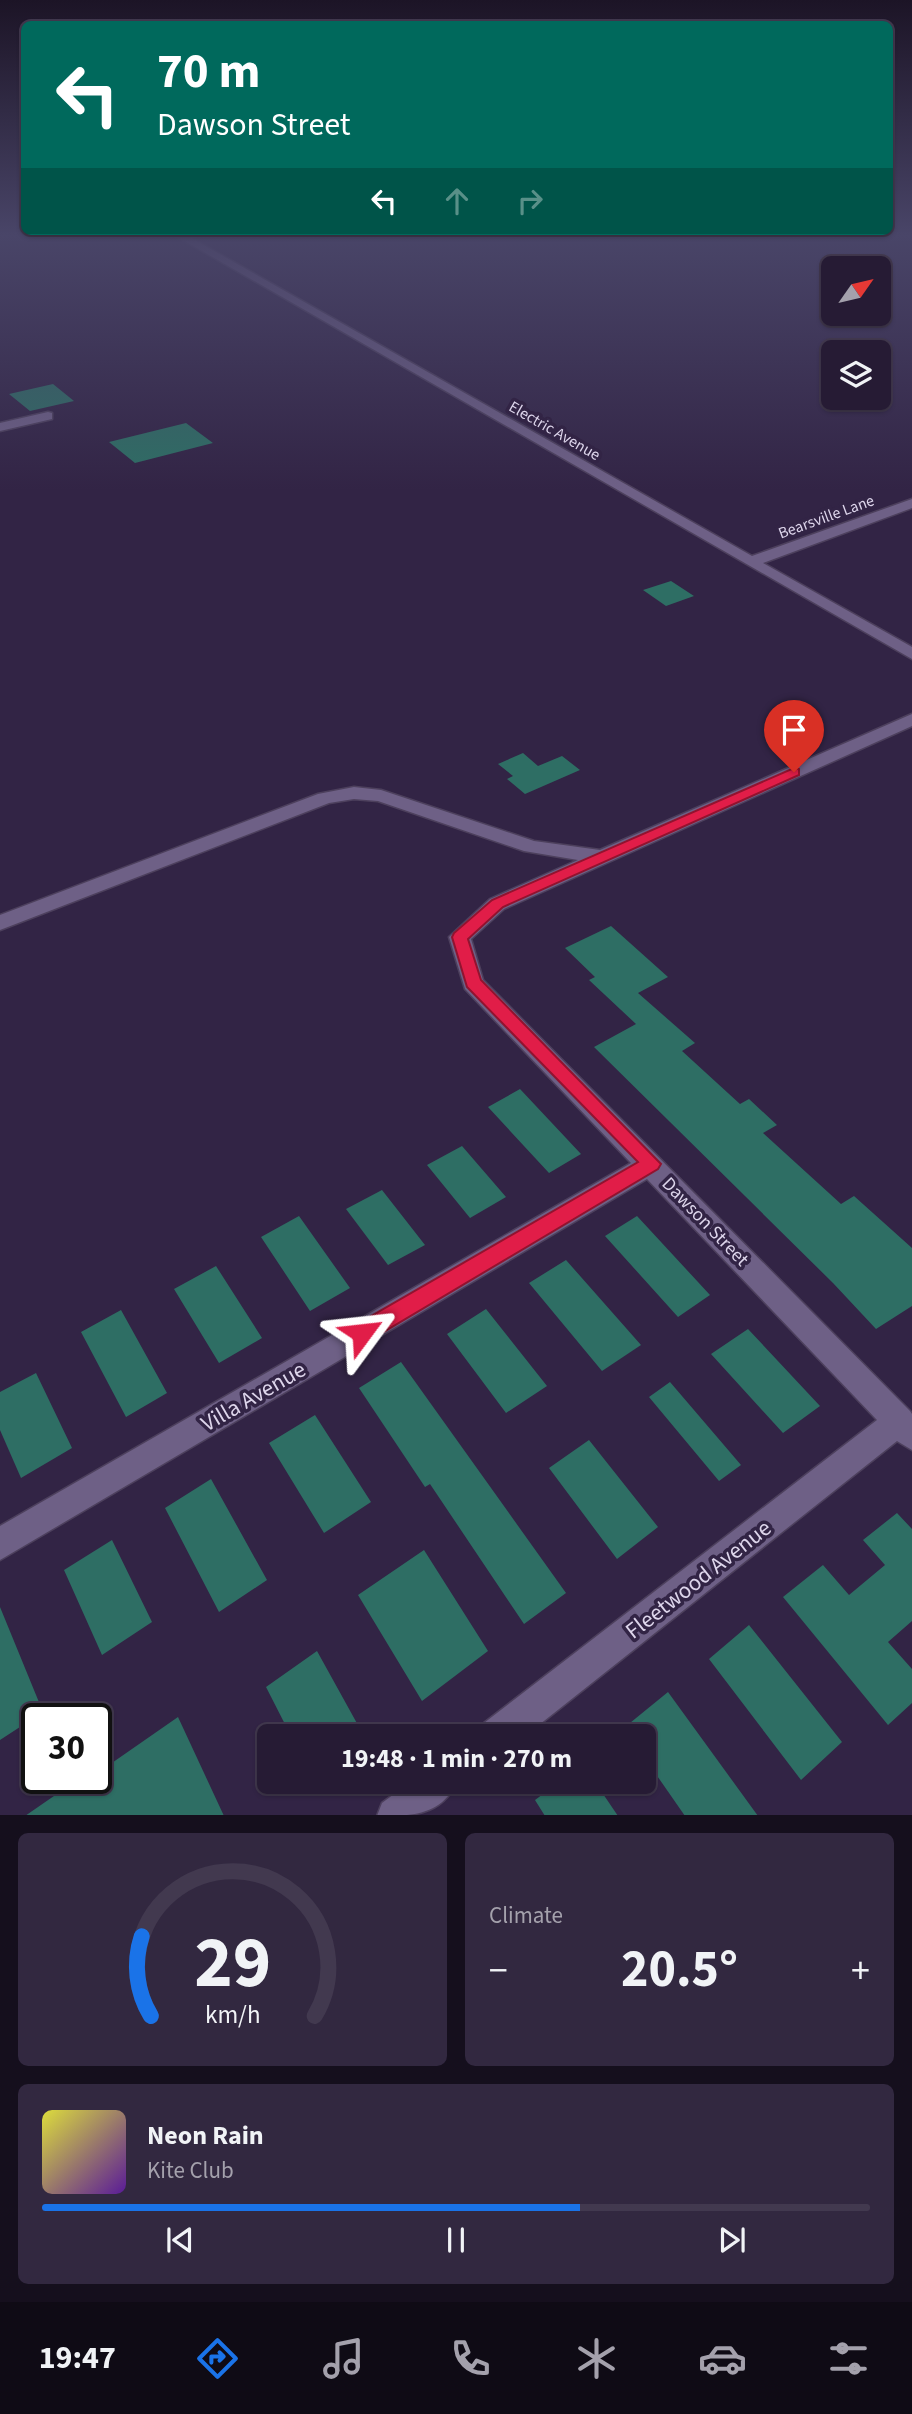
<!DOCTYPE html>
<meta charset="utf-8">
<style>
body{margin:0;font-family:"Source Sans 3",sans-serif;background:#322840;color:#f1f3f6;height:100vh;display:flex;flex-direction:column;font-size:26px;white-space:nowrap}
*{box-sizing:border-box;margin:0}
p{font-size:23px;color:#a4a1ac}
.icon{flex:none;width:38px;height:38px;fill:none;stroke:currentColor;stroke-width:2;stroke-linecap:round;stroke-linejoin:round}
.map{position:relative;height:1815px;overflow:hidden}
.sheet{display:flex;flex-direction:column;gap:18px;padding:18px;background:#150f1d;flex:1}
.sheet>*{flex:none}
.guide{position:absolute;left:21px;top:21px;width:872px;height:214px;border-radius:10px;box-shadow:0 2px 5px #0004,0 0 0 2px #42394f;background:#00695c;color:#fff;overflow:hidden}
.needle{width:46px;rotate:56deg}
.tools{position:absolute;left:821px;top:256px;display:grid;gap:14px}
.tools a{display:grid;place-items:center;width:70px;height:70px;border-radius:10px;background:#261b34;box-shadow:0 2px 5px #0004,0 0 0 2px #42394f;font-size:35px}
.speed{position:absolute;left:21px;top:1703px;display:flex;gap:14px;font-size:35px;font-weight:700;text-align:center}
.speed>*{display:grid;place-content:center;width:91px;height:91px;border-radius:50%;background:#261b34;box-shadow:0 2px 5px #0004,0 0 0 2px #42394f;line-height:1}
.speed .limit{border:4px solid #111;border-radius:10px;background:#fff;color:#111}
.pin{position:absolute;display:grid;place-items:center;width:60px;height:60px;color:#fff;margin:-72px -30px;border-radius:50% 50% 50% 0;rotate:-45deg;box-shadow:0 0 7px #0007}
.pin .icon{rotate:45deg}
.me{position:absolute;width:77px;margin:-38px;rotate:60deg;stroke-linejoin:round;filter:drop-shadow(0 0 5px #0008)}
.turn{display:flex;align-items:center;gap:24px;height:147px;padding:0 21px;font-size:32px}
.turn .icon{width:91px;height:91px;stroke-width:2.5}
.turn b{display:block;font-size:49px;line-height:60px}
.lanes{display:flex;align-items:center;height:66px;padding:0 21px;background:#0003;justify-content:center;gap:35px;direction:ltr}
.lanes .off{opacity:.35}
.big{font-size:52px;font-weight:700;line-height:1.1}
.sheet .widget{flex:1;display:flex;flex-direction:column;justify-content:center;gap:10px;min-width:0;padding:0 24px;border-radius:10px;background:#322840}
.sheet .dial{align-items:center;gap:0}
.dial svg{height:182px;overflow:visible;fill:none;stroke:#42394f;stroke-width:7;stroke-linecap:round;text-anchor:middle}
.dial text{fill:#f1f3f6;stroke:none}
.song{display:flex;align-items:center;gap:21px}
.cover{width:84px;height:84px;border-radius:10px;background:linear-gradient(135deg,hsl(60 70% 55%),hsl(270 70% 35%))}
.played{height:7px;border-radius:4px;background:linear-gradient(90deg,#1a73e8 65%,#42394f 65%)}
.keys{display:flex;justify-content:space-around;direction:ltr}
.heat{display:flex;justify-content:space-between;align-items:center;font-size:38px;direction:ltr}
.sheet .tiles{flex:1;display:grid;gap:18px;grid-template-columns:1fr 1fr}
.widget:last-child{grid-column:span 2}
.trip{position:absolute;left:257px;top:1724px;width:399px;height:70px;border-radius:10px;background:#261b34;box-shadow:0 2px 5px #0004,0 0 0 2px #42394f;font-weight:700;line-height:70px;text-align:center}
.dock{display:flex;height:112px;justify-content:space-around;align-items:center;background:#0f0b15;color:#a4a1ac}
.dock .icon{width:49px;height:49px}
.dock .active{color:#1a73e8}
.dock b{font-size:32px;color:#f1f3f6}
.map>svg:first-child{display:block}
.building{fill:#2e6e64}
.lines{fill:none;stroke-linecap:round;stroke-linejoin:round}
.minor-casing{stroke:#4d405d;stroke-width:3}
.minor{fill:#6e6086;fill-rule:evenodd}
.route{fill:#e11d48;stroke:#92132f;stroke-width:2}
.labels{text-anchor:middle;stroke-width:7;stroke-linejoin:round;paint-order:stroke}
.far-street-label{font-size:16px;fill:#ddd5eb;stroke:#322445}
.street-label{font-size:19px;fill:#ddd5eb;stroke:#322445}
.near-street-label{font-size:23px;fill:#ddd5eb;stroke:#322445}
</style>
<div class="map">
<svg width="912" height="1816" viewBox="0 0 912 1816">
<rect width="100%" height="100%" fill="#322445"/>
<path class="building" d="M53,384L74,401L30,411L9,394Z
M186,423L213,443L135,463L109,442Z
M671,581L694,596L666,606L643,590Z
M523,753L538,766L562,756L580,770L525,794L507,779L513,776L498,764Z
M611,926L668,977L638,993L695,1043L682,1051L740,1104L749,1099L777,1125L763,1133L841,1204L854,1196L912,1248V1306L876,1329L833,1283L594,1047L636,1024L589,980L595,977L565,948Z
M520,1089L581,1154L549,1173L488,1107Z
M462,1146L506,1197L470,1218L427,1165Z
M382,1190L425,1245L388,1265L346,1209Z
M299,1216L350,1288L310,1311L261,1237Z
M637,1216L710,1295L678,1317L605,1236Z
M566,1260L641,1345L602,1371L529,1283Z
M216,1266L262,1338L219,1363L174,1289Z
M486,1309L547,1386L506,1413L447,1334Z
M121,1310L167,1393L126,1417L81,1332Z
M748,1329L820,1406L783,1433L711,1354Z
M401,1362L566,1593L524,1624L430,1484L425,1487L359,1388Z
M36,1373L72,1448L21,1478L0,1430V1392Z
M670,1382L741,1465L719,1481L649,1397Z
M315,1415L371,1502L324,1533L269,1443Z
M589,1440L658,1527L617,1559L549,1468Z
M211,1479L267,1580L219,1612L165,1508Z
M897,1513L912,1529V1621L888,1642L912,1669V1703L888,1725L783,1597L823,1565L849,1595L885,1565L863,1540Z
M112,1540L152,1622L102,1655L64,1570Z
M424,1550L488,1651L422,1701L358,1595Z
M0,1607L43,1712L0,1740Z
M749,1625L842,1742L801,1780L709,1659Z
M317,1651L364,1736H291L266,1687Z
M668,1692L758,1816H685L644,1757V1736H614Z
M178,1717L224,1816H25L80,1778H96V1774Z
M559,1782H595L618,1816H545L535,1800Z"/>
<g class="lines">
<defs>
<path id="minor" d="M176,236H188L752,556L912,499V508L763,563L912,647V659Z
M48,412L52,413V419L0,431V423Z
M912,714V726L504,909L471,939L483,980L910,1411L912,1414V1450L897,1441L525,1736H479L484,1723L877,1420L647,1179L0,1560V1526L631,1163L465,989L449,937L490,899L578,860L524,851L378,801L354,799L329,803L0,930V915L318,794L354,787L381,790L534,841L600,850Z
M410,1782H457C441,1816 411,1816 377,1816L382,1803Z"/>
</defs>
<use href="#minor" class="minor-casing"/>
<use href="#minor" class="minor"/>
</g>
<linearGradient id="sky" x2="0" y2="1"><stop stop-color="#1c1426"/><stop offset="0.48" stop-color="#494568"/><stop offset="1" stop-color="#494568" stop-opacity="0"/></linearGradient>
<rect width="912" height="490" fill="url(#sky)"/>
<path class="route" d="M794,768L799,769V775L503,907L468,939L481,980L661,1164L658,1169L370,1340L362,1343L354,1340L351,1333L354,1326L638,1162L467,987L452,937L454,933L492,900Z"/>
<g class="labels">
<g class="far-street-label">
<text transform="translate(555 430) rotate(30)" y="6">Electric Avenue</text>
<text transform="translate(826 516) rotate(-20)" y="6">Bearsville Lane</text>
</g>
<g class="street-label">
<text transform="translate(706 1221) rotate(46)" y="7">Dawson Street</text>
</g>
<g class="near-street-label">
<text transform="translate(253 1396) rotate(-30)" y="8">Villa Avenue</text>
<text transform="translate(698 1579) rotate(-38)" y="8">Fleetwood Avenue</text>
</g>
</g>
</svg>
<div class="tools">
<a><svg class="needle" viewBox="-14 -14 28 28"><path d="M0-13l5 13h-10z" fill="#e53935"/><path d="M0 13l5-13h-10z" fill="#a4a1ac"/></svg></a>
<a><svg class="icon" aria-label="layers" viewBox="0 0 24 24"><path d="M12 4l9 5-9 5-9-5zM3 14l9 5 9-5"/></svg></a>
</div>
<div class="speed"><div class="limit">30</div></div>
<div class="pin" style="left:794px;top:772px;background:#d93025"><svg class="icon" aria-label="arrive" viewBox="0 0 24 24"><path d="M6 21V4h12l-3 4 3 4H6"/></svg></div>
<svg class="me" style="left:362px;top:1333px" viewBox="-20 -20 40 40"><path d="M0-17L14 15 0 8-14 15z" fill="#e11d48" stroke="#fff" stroke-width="4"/></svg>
<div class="trip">19:48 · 1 min · 270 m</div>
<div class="guide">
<div class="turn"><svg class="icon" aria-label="left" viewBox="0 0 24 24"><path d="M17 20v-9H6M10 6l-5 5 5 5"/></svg><div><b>70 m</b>Dawson Street</div></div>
<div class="lanes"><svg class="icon" aria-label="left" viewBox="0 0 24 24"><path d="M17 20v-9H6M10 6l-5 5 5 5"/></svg><svg class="icon off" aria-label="ahead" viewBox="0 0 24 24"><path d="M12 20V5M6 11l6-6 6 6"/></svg><svg class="icon off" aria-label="right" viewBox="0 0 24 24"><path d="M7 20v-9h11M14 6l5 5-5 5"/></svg></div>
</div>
</div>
<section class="sheet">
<div class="tiles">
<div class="widget dial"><svg viewBox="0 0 100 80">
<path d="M14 69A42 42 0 1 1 86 69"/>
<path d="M14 69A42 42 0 0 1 10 34" stroke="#1a73e8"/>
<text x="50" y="56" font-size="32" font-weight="700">29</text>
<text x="50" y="72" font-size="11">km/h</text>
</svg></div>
<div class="widget"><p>Climate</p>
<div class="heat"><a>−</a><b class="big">20.5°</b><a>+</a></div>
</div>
<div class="widget">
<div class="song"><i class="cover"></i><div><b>Neon Rain</b><p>Kite Club</p></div></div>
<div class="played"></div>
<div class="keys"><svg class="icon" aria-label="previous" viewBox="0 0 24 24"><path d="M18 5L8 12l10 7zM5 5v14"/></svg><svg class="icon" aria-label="pause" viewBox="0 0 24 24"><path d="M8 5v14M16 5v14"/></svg><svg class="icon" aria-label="next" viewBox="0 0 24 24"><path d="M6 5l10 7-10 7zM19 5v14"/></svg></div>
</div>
</div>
</section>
<nav class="dock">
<b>19:47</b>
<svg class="icon active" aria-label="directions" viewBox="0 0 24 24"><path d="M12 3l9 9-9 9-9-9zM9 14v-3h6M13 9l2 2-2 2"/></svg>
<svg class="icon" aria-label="music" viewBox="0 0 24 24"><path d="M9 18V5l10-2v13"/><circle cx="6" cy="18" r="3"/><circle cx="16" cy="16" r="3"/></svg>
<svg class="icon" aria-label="phone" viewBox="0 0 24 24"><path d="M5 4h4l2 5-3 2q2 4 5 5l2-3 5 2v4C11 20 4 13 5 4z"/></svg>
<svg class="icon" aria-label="climate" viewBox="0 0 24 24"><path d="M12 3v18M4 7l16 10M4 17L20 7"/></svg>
<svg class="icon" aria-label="car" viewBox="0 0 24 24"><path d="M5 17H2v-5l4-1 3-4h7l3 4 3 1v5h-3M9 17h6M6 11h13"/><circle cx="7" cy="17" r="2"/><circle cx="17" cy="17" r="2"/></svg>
<svg class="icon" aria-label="filters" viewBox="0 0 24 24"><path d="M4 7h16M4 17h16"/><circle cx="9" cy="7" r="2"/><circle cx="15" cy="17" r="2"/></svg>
</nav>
